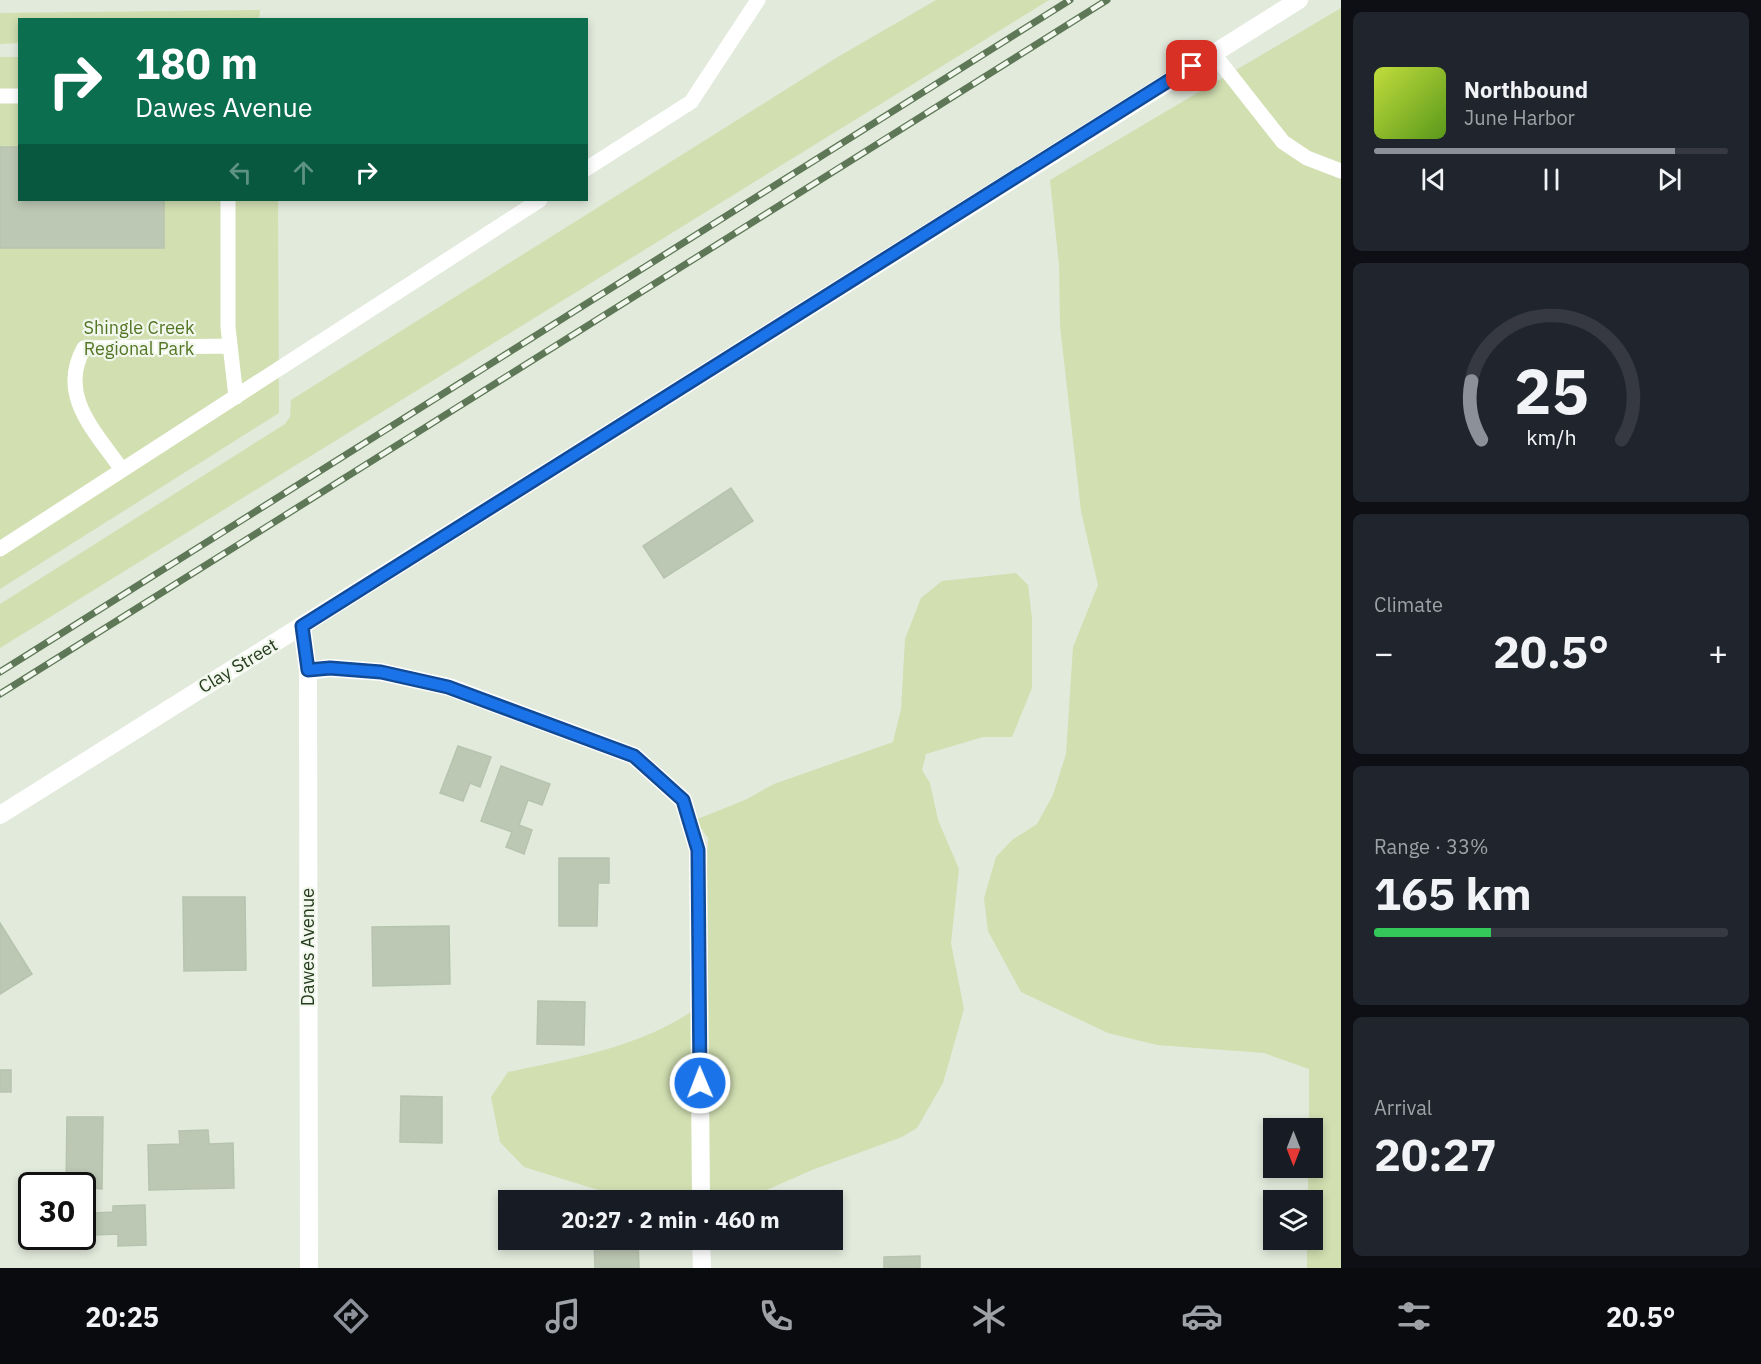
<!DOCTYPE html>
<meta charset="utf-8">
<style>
body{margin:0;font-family:"IBM Plex Sans",sans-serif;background:#20242c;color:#f1f3f6;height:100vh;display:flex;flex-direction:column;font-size:22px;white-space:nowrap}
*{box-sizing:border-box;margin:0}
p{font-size:20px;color:#9ea1a6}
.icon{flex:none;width:33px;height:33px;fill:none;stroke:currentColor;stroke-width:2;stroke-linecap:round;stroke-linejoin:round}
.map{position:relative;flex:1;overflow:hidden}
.drawer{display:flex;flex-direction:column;gap:12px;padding:12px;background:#0d0f14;width:420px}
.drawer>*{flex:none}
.guide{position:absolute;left:18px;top:18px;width:570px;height:183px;border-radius:0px;box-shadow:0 3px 9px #0003;background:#0b6e4f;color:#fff;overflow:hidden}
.needle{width:39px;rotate:180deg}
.tools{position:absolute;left:1263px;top:1118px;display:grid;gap:12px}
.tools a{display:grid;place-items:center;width:60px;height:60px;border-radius:0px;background:#171b24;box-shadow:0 3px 9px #0003;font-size:30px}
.speed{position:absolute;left:18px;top:1172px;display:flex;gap:12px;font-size:30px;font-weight:700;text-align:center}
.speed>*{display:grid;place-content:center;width:78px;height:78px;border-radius:50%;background:#171b24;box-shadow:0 3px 9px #0003;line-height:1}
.speed .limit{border:3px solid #111;border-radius:9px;background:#fff;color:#111}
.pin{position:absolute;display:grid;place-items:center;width:51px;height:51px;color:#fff;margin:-26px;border-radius:12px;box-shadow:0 3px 9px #0006}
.me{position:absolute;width:66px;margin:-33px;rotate:359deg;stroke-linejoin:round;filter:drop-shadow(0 0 4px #0008)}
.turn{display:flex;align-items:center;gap:21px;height:126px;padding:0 18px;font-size:27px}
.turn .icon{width:78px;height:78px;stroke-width:2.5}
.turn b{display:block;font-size:42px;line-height:51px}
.lanes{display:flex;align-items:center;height:57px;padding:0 18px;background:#0003;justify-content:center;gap:30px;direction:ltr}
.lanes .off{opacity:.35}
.big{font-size:45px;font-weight:700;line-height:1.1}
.drawer .widget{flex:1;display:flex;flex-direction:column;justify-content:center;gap:9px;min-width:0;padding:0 21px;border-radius:9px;background:#20242c}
.drawer .dial{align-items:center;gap:0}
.dial svg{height:156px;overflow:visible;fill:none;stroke:#363941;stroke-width:7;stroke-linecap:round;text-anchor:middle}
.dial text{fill:#f1f3f6;stroke:none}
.song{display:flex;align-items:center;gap:18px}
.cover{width:72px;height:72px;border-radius:9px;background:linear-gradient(135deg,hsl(70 70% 55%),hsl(90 70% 35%))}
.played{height:6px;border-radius:3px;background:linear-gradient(90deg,#8c9099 85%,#363941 85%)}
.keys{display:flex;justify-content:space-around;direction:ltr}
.heat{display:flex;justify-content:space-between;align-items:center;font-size:33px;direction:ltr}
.charge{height:9px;border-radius:4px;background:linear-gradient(90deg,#34c759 33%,#363941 0)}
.trip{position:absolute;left:498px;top:1190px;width:345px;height:60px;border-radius:0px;background:#171b24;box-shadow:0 3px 9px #0003;font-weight:700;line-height:60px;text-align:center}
.tabs{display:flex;height:96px;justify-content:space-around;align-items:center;background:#090b0e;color:#9ea1a6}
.tabs .icon{width:42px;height:42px}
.tabs .on{color:#8c9099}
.tabs b{font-size:27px;color:#f1f3f6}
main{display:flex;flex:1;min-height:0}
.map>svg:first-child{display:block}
.green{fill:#d1dfb1}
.building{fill:#bcc8b4;stroke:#b6c4ae;stroke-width:1.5}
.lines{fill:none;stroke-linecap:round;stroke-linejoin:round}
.lane{stroke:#fff;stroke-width:15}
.street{stroke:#fff;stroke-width:18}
.secondary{stroke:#fff;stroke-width:18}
.rail-casing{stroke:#5e7756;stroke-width:7}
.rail{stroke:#f1f7ec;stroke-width:4.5;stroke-dasharray:14;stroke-linecap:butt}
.route-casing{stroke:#114b97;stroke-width:15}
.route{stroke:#1a73e8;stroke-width:10}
.labels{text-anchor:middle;stroke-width:4.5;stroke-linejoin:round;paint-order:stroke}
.park-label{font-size:18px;fill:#537523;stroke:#f1f7ec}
.street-label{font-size:18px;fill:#243b1c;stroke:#f1f7ec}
</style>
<main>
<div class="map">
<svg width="1341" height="1268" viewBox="0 0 1341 1268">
<rect width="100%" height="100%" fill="#e2eadc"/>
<path class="green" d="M936,0H1049L0,648V604L285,424L290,417L291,400L836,58Z
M1341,8V1268H1307V1239H1312V1200H1308V1167H1312V1128H1309V1069L1264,1053L1157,1045L1108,1033L1021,992L988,931L984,898L996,857L1012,840L1037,824L1053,795L1066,754L1073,647L1098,585L1081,511L1060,326L1059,265L1050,180Z
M260,10L259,20H20L19,43L0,44V13Z
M0,57H19L20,200H278L279,413L0,589Z
M1016,573L1028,585L1032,618V688L1012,737H983L926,754L922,770L930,783L938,820L959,869L951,943L964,1009L943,1083L917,1128L902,1137L812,1170L744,1200H631L524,1167L500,1142L491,1097L508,1072C574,1058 647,1046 702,1004L708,838L695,820L745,800L774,784L893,742L901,709L905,639L921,598L942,581Z"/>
<path class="building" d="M0,147H20V200H164V248H0Z
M731,488L753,521L664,578L643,546Z
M458,746L491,757L480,787L470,783L463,801L440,793Z
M501,766L550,784L542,805L528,800L519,825L532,830L524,854L506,847L512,832L481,821Z
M559,858H609V883H598L597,926H559Z
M183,897H245L246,970L184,971Z
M0,923L32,974L0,994Z
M449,926L450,984L373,986L372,927Z
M538,1001L585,1002L584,1045L537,1044Z
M0,1070H11V1092H0Z
M401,1096L442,1097V1143L400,1142Z
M67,1117H103L102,1189L66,1185Z
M208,1130L209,1144L233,1143L234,1188L149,1190L148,1145L180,1144L179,1131Z
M593,1194H638V1200H593Z
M145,1205L146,1245L118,1246V1234L94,1235V1213L113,1212V1206Z
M594,1239H638L639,1268H595Z
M920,1256V1268H884V1257Z"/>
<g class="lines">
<path class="lane" d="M1213,53L1283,142L1307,158L1341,171
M0,96H20
M586,169L691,102L758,0
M228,200V327L236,397
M122,470C96,432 57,396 84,348L230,346
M0,549L540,200"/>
<path class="street" d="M302,626L308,671L309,1268
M308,671L330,668L381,672L449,687L634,756L683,800L698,850L701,1200
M701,1239L702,1268"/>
<path class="secondary" d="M0,815L1299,0"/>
<defs>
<path id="rail" d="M0,672L1070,0
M0,694L1107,0"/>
</defs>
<use href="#rail" class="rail-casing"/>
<use href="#rail" class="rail"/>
</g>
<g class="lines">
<defs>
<path id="route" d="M700,1083L698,850L683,800L634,756L448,687L381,672L330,668L308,670L302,626L1192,66"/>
</defs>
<use href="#route" class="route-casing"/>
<use href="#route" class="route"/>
</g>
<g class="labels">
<g class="park-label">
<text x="139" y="334">Shingle Creek<tspan x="139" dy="21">Regional Park</tspan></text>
</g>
<g class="street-label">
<text transform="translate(238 666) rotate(-31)" y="6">Clay Street</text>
<text transform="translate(308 947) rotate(-90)" y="6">Dawes Avenue</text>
</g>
</g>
</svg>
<div class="tools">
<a><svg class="needle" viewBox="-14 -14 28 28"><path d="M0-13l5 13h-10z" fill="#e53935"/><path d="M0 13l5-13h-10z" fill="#9ea1a6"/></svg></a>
<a><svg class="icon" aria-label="layers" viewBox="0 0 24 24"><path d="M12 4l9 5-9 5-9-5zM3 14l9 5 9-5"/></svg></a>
</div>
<div class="speed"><div class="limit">30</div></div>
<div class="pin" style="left:1192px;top:66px;background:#d93025"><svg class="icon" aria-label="arrive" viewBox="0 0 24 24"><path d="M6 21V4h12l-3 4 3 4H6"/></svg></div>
<svg class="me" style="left:700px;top:1083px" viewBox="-20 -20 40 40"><circle r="17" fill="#1a73e8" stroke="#fff" stroke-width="3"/><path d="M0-11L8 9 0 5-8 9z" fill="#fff"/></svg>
<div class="trip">20:27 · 2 min · 460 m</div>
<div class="guide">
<div class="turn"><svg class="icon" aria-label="right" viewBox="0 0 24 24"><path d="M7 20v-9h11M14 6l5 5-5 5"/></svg><div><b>180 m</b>Dawes Avenue</div></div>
<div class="lanes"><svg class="icon off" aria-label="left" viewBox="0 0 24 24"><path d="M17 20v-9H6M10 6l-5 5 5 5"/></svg><svg class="icon off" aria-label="ahead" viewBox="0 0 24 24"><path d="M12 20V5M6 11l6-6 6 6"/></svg><svg class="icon" aria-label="right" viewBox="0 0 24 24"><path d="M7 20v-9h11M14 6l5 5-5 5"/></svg></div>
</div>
</div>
<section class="drawer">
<div class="widget">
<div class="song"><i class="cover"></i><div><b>Northbound</b><p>June Harbor</p></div></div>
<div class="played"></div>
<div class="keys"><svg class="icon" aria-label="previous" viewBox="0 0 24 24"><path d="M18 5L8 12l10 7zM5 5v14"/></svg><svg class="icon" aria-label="pause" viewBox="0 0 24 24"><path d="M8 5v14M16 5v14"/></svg><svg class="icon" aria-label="next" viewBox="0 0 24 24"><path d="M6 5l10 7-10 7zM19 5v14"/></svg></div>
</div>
<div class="widget dial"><svg viewBox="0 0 100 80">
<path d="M14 69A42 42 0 1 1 86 69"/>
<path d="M14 69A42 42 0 0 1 9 39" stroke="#8c9099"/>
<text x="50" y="56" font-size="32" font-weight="700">25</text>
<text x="50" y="72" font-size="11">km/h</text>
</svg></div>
<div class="widget"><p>Climate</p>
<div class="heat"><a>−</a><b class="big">20.5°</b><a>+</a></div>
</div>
<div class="widget"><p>Range · 33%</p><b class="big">165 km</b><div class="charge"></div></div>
<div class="widget"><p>Arrival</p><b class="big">20:27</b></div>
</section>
</main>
<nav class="tabs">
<b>20:25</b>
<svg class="icon on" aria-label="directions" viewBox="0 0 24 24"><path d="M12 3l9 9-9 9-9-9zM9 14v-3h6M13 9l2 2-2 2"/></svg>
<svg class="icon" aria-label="music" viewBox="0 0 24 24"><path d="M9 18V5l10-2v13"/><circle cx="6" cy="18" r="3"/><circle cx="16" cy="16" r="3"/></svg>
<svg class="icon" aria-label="phone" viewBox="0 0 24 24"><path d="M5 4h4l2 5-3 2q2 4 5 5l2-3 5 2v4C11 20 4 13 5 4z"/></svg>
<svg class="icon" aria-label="climate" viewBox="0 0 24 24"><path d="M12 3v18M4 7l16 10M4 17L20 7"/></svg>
<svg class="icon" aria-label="car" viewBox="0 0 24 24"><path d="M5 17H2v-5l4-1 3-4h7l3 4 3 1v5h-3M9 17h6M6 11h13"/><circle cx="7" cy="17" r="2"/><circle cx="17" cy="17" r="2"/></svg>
<svg class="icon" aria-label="filters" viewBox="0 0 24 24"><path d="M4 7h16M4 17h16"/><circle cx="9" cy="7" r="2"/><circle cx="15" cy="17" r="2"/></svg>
<b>20.5°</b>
</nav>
